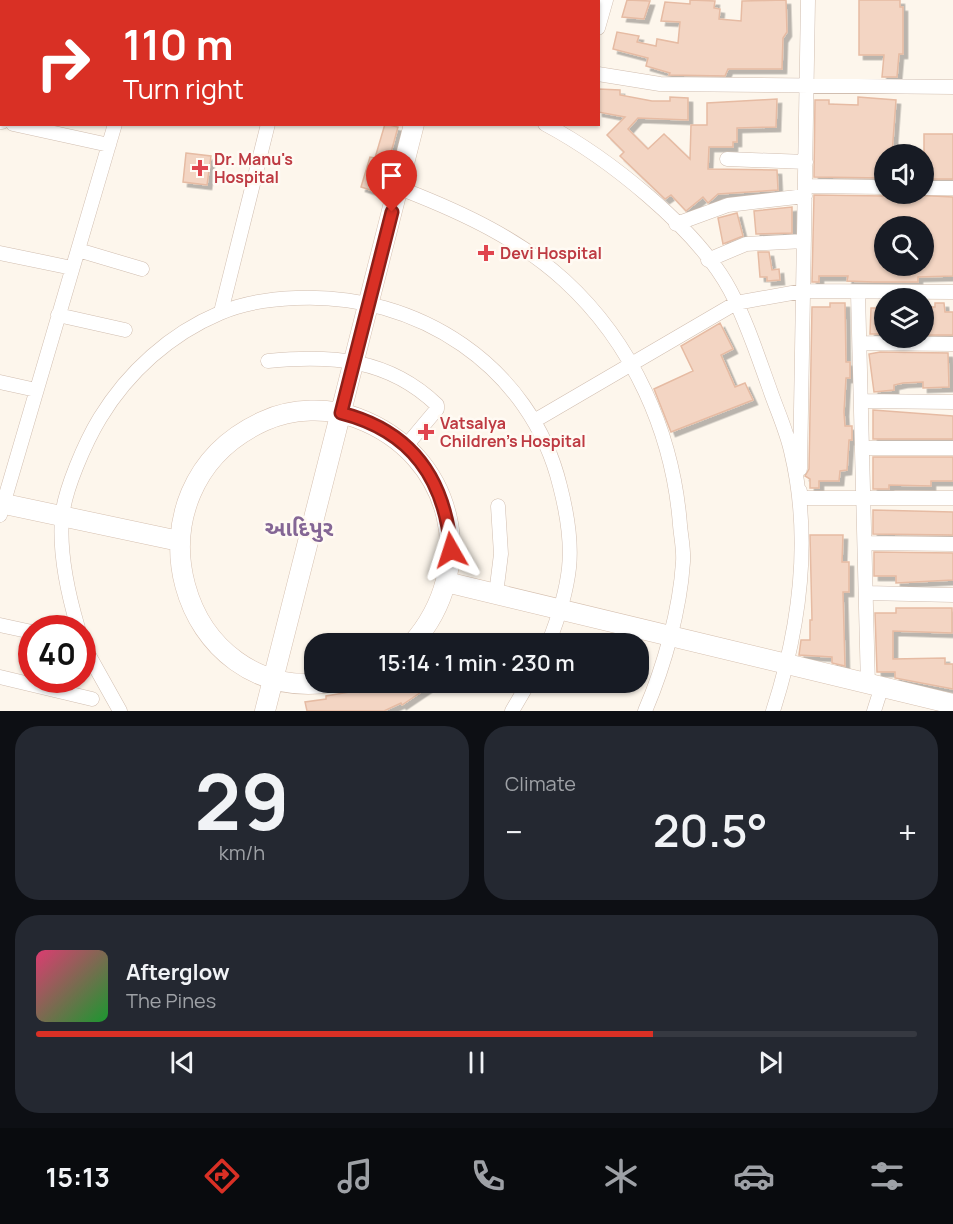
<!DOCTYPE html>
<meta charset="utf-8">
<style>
body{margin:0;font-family:Manrope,"Noto Sans Gujarati",sans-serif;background:#242831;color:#f1f3f6;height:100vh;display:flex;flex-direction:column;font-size:22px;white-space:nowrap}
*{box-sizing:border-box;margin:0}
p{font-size:20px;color:#9ea1a6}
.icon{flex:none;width:33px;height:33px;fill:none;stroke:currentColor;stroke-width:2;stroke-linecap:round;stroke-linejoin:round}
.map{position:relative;height:711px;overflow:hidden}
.side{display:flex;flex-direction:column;gap:15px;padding:15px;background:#0d0f14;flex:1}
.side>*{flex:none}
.hud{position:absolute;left:0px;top:0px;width:600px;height:126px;box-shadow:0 2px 4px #0004;background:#d93025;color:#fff;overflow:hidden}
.fabs{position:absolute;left:874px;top:144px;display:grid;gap:12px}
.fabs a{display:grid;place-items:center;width:60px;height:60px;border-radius:50%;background:#171b24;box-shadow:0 2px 4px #0004;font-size:30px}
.speed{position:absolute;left:18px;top:615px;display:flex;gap:12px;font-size:30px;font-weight:700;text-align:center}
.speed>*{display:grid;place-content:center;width:78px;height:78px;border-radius:50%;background:#171b24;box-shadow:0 2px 4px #0004;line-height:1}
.speed .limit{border:9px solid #d22;background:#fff;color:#111}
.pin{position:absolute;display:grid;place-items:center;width:51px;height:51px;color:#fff;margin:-62px -26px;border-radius:50% 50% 50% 0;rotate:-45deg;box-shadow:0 0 6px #0007}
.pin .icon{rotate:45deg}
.me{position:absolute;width:66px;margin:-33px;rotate:354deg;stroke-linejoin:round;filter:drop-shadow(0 0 4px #0008)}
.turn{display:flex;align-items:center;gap:21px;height:126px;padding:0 24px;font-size:27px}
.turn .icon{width:78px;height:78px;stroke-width:2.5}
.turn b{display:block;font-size:42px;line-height:51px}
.big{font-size:45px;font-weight:600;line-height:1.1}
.side .widget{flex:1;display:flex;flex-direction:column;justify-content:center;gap:9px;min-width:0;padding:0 21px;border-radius:24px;background:#242831}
.side .dial{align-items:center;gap:0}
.dial b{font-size:78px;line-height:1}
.song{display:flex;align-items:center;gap:18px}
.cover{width:72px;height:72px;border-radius:9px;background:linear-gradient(135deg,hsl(340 70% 55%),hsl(130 70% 35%))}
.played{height:6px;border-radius:3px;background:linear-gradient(90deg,#d93025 70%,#363941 70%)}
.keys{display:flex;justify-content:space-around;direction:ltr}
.heat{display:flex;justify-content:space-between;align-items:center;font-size:33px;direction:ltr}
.side .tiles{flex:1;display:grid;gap:15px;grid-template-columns:1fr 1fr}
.widget:last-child{grid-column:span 2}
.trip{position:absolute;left:304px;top:633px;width:345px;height:60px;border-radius:24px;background:#171b24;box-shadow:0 2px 4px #0004;font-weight:600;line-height:60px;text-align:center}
.tabs{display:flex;height:96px;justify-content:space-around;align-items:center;background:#090b0e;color:#9ea1a6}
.tabs .icon{width:42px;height:42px}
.tabs .selected{color:#d93025}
.tabs b{font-size:27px;color:#f1f3f6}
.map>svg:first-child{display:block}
.building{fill:#f3d5c3;stroke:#e6bba3;stroke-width:1.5;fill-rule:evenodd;filter:url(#shadow)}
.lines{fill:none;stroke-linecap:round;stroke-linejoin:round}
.street-casing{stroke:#d1beb0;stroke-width:15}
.secondary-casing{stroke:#d6c0b0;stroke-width:21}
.street{stroke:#fff;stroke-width:14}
.secondary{stroke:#fff;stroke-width:20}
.route-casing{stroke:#8d1f18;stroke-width:15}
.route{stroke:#d93025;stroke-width:10}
.health-dot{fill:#e0444e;stroke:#fffaf3;stroke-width:2}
.labels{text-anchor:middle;stroke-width:5;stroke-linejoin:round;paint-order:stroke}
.health-label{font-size:16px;font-weight:bold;fill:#be3a42;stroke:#fffaf3;text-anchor:start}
.district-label{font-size:22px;font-weight:bold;fill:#846695;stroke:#fffaf3}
</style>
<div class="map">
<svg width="953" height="711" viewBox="0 0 953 711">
<defs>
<filter id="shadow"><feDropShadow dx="4.5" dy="4.5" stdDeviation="0" flood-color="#0004"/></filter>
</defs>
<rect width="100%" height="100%" fill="#fdf6ec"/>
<path class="building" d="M627,0L650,1L644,19L622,17Z
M690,0L715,1L714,8L720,9L719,19L741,21L742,1L786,0L787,32L783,38L782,69H728L725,76L669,75L670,73L646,66L648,58L613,49L617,32L639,36L637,42L656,46L657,39L678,43L680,22L661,21L665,2L690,4Z
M859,0H900V7H903V54H899L897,77H882L884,55H859Z
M598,89L620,90V95L652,101H670V97L688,98V120L638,118L628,129L648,149L664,134L690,159L691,125H707V103L777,99L776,127L737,128V142H733V147H709L708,169L777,170L778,190L718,194L708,203L703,197L686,211L671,195L665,199L620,156L624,152L607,135L625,117L598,112Z
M858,97L896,100L892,154H885V178L814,177L815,100H829V104L858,105Z
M385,124L398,127L380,193L361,187L370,157L375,158Z
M924,134H953V179H924Z
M186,153L211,156L207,185L183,182Z
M891,194L953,197V276L918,277V282H873L847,281L848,276H819V282H812L814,195L885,196ZM893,222L924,223V266H885V226H893Z
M792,207V233L756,234L754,211Z
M737,213L743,236L723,244L718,218Z
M758,252H769L772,270L779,269L780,280L767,281V277H760Z
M830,303H845L846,362H850V378H846L844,412L845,426H852V440H849L847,470L840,471L839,481H819V488H810V479L805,476L809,469L812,307H830Z
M935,303H944L945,312H953V335H924V307H935Z
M871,308H885V334H870Z
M720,323L733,349L721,355L735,387L745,383L753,400L671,432L654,389L693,371L681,346Z
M880,352L948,353L949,387L923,388V382L903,383L894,385V390L874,392L869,354Z
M873,410L953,416V439H873Z
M873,457H953V481H931V486L889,485V489H873Z
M873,510L953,512V535L873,534Z
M810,535H843L842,562H849V592H843L845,666L832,663V657L799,655L801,640H810V620H812Z
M874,552L953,553V580L896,583V576H874Z
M896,608H952V633L893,631V659L945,658V664H953V689L895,678V672H877L875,613H896Z
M354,682H358L360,692L379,682H423L427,688L402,705L401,703L384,711H307L305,702L326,699V696L350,692L347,685Z"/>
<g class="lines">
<defs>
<path id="street" d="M60,0L68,2
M151,2L152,0
M298,2L299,0
M598,28L606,0
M598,74L660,84L953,87
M0,122H2
M13,124L109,145
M545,124C607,157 696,227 730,290C746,320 757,354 769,387C776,408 786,429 791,451C812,538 800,627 773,711
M727,159L806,162
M805,186L885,187
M924,188H953
M407,191C463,213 519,239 564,280C633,343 673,433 680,525C681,537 684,550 683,562C680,610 664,667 645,711
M676,224L728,205L805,196
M78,250L142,269
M0,253L72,268
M708,260L746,244L804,241
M858,293L868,686
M221,312L268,124
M58,315L125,330
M860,343L953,344
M268,361C331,355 388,358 437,405V409L406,446
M0,382L36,390
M861,401L953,402
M534,421L736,303L803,291L953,292
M862,448H953
M800,469L808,0
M800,491V498H953
M0,515L115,124
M865,543L953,544
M866,593L953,595
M496,594L501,554L498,506
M0,625L32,632
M78,628C68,594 59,554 62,518C64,490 86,441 100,418C128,372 170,334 220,313C243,303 271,299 296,298C417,292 531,366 560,486C567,513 572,540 569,568C566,595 558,619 548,644
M82,643L120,711
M0,677L92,699
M512,711L529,682
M874,711L881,689"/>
<path id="secondary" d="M454,2L455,0
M0,503L179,541
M446,582L953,704
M333,682C178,707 117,487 264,421C292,408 329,407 357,418C454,454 480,567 412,644
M265,711L414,124"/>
</defs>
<use href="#street" class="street-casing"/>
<use href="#secondary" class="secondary-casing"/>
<use href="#street" class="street"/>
<use href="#secondary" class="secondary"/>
</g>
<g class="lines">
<defs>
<path id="route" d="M392,212L341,413C412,431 445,479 451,550"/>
</defs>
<use href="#route" class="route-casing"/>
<use href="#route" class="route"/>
</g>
<g class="health-dot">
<path d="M197 159h6v6h6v6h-6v6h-6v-6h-6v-6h6z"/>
<path d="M483 244h6v6h6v6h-6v6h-6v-6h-6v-6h6z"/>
<path d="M423 423h6v6h6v6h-6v6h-6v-6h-6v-6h6z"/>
</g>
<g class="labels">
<g class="health-label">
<text x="214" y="165">Dr. Manu's<tspan x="214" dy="18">Hospital</tspan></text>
<text x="500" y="259">Devi Hospital</text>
<text x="440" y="429">Vatsalya<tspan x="440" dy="18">Children's Hospital</tspan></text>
</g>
<g class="district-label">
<text x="299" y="536">આદિપુર</text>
</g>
</g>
</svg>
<div class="fabs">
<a><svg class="icon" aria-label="sound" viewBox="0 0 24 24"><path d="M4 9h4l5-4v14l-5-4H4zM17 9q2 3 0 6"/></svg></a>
<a><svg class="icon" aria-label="search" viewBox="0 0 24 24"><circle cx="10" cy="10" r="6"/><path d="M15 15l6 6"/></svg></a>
<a><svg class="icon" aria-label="layers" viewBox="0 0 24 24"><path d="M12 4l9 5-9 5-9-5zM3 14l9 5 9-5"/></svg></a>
</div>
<div class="speed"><div class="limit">40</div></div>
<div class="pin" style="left:392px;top:212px;background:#d93025"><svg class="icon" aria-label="arrive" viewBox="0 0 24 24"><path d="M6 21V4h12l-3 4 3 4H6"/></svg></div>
<svg class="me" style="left:451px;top:550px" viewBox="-20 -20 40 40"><path d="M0-17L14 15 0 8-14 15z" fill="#d93025" stroke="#fff" stroke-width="4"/></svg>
<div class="trip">15:14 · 1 min · 230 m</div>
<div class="hud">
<div class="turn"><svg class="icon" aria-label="right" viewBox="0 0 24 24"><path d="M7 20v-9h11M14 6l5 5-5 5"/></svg><div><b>110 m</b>Turn right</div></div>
</div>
</div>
<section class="side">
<div class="tiles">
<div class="widget dial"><b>29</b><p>km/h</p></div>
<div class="widget"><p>Climate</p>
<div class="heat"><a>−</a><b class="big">20.5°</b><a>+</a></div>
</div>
<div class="widget">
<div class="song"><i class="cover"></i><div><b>Afterglow</b><p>The Pines</p></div></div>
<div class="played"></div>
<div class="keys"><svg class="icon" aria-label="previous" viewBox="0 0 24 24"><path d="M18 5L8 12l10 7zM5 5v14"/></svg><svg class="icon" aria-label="pause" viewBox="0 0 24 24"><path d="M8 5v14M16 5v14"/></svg><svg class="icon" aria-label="next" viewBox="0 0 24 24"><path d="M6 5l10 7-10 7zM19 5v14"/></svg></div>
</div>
</div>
</section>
<nav class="tabs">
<b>15:13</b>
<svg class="icon selected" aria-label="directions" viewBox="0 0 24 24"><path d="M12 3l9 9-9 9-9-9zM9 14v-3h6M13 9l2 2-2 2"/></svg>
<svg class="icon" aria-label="music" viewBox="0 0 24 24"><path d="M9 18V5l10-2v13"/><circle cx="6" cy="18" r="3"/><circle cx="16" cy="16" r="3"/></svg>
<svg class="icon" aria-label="phone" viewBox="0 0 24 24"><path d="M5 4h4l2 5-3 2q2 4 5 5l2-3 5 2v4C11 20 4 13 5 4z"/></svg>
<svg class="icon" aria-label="climate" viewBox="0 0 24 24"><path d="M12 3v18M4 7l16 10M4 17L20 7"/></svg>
<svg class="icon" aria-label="car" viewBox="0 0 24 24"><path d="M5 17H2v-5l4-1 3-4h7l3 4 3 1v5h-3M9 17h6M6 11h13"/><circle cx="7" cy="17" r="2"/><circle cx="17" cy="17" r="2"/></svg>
<svg class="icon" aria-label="filters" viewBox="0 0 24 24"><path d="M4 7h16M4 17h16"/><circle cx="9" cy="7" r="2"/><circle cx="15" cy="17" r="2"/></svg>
</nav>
